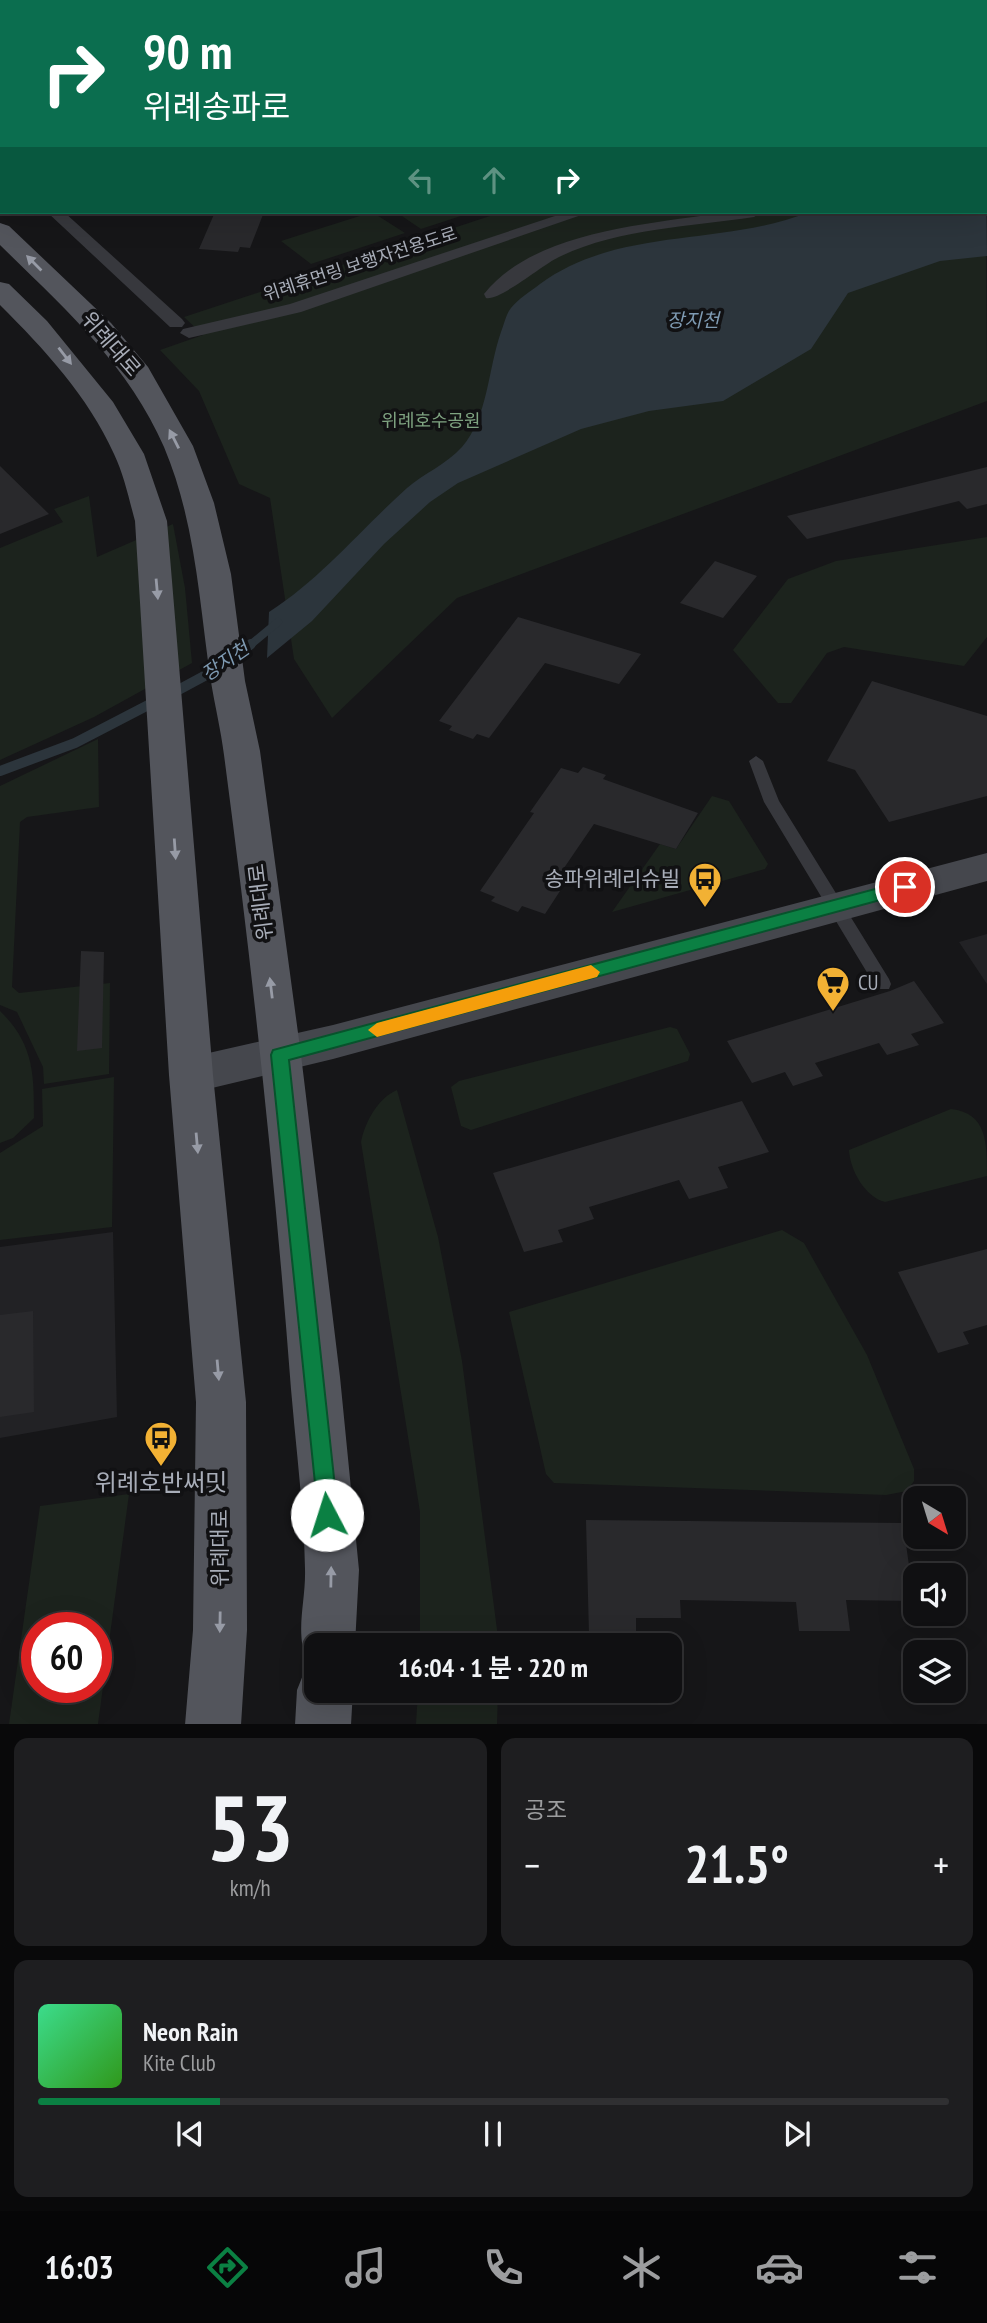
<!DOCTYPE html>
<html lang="ko">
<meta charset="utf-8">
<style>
body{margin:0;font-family:"PT Sans Narrow","Noto Sans KR",sans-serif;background:#1e1e20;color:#f1f3f6;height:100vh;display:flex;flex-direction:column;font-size:26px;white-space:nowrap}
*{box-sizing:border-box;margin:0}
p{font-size:23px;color:#9c9d9f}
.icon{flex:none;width:38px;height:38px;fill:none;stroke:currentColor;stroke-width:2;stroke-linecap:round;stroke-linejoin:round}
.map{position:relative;height:1724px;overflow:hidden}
.drawer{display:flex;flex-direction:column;gap:14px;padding:14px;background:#09090a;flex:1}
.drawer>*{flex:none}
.banner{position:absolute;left:0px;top:0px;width:987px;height:214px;box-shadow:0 7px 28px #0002,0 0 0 2px #303032;background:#0b6e4f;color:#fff;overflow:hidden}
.needle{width:46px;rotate:142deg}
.tools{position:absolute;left:903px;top:1486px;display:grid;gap:14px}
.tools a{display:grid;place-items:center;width:63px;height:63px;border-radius:14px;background:#101012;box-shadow:0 7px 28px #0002,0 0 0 2px #303032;font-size:35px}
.speed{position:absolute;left:21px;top:1612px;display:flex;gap:14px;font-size:35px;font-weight:700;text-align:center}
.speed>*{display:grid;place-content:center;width:91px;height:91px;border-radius:50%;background:#101012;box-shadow:0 7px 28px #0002,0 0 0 2px #303032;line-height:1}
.speed .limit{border:10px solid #d22;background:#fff;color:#111}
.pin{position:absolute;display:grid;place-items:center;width:60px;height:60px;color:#fff;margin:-30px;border:4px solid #fff;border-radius:50%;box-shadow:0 2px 7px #0007}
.me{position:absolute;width:77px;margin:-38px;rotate:355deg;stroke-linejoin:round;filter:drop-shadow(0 0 5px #0008)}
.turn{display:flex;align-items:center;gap:24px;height:147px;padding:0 28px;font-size:32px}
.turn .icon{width:91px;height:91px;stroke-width:2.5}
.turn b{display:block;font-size:49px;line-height:60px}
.lanes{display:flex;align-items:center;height:66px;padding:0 28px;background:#0003;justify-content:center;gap:35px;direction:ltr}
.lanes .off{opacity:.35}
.big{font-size:52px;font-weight:600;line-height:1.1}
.drawer .card{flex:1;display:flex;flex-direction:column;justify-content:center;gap:10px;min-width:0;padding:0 24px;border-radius:14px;background:#1e1e20}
.drawer .dial{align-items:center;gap:0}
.dial b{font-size:91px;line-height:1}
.song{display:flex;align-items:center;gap:21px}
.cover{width:84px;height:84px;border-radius:10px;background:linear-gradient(135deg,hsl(150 70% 55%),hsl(110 70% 35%))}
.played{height:7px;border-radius:4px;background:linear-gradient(90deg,#0b8043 20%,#303032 20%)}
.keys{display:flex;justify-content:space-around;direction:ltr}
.heat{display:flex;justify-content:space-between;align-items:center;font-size:38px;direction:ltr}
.drawer .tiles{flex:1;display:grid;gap:14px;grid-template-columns:1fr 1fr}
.card:last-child{grid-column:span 2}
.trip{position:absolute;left:304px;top:1633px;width:378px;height:70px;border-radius:14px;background:#101012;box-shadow:0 7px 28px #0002,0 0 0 2px #303032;font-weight:600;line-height:70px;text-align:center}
.tabs{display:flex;height:112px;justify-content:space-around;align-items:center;background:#060607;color:#9c9d9f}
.tabs .icon{width:49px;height:49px}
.tabs .active{color:#0b8043}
.tabs b{font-size:32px;color:#f1f3f6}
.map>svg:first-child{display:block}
.built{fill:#222225}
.green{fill:#1c231d;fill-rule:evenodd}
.water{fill:#2c353c}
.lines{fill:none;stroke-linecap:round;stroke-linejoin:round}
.stream-far1{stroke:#2c353c;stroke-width:8}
.stream{stroke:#2c353c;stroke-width:10}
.building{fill:#29292c}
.service{fill:#37383d;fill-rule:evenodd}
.pedestrian{fill:#37383d;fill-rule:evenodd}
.tertiary{fill:#37383d;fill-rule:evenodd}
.secondary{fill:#45474d;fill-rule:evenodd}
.primary{fill:#53555c;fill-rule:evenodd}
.tram{stroke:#4a4c52;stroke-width:2}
.oneway{fill:#979ba6}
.route{fill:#0b8043;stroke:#07532c;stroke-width:2}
.slow{fill:#f59e0b}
.labels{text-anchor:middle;stroke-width:7;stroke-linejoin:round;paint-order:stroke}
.far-street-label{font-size:18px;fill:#a8adb8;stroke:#111113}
.far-park-label{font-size:18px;fill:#7fa381;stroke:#111113}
.far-water-label{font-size:19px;font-style:italic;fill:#7f9bb3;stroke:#111113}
.street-label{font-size:21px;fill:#a8adb8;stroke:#111113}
.poi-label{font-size:21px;fill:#a8adb8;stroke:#111113;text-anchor:end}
.near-poi-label{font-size:24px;fill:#a8adb8;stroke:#111113}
</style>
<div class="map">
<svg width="987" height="1725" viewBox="0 0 987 1725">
<rect width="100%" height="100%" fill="#161618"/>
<path class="built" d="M987,934V984L959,942Z
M113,1232L117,1417L0,1438V1247Z"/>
<path class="green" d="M985,6L987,401L457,598L332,718L294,659L270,498L239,484L199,391L160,350L203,335L184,317L502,212H985Z
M372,212L405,233L311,264L281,241Z
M396,212H473L421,229Z
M89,496L97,557L173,524L185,588L192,663L94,717L0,760V548L63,522L54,509Z
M987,537V637L964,666L844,647L827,653L791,703H778L733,650L788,579L836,561Z
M98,739L99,807L27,817L20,822L12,987L19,993L110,983L109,1074L44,1084L43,1067L17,1012L0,1005V786Z
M712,796L729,801L768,864L765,869L612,912L660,844L676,849Z
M0,1011C34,1044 34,1074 34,1118L13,1138L0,1143Z
M670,1027L677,1029L690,1054L688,1061L471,1130L461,1126L451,1087L459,1081Z
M114,1077L112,1227L0,1240V1153L43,1126L42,1089Z
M397,1090L438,1237L462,1361L499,1645H420V1512L361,1142C365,1122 378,1098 397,1090Z
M951,1109C987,1113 987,1142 987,1176L885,1202C865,1197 850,1170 849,1150Z
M782,1230L804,1243L867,1355L914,1469V1481L907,1491L886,1495L554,1483L546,1474L509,1312Z
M129,1494L98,1724H9L40,1506ZM37,1628H96V1687H37Z
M418,1691H498L497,1724H416Z"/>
<path class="water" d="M985,58L987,256L940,261L848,293L811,349L723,401L649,411L581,429L458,483L430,502L384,544L312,621L267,658L269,612C322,578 360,530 407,488C423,474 447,464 462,447C488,417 488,369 501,332C504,325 506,314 511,308C518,299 531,291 540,284C619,226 722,247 809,212H985Z"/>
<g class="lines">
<path class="stream-far1" d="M249,646L278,622"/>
<path class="stream" d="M233,658L251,644
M169,695L221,667
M0,771L75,743L156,701"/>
</g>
<path class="building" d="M215,212H264L250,248L240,247L238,252L199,249Z
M0,466L49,514L0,534Z
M987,467V504L967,509L959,501L807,539L787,516Z
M715,561L757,576L723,618L680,603Z
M518,617L641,654L619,684L545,663L489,738L477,734L473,739L449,730L452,726L439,721Z
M872,681L987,716V796L889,822L855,770L827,761Z
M583,767L606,775L603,779L698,813L676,849L594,824L551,887L560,891L545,914L522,906L518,912L491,901L495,897L480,891L534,813L530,812L561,768L578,773Z
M81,951L104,952L102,1048L77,1051Z
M914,981L944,1023L911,1034L919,1045L887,1055L879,1043L815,1063L823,1076L793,1086L785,1072L752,1083L727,1041L890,991Z
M742,1101L769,1152L718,1167L728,1188L689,1199L679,1180L589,1207L594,1219L558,1230L563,1242L524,1252L493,1173Z
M987,1249V1325L963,1332L969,1344L938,1353L898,1272Z
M33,1311L34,1412L0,1417V1315Z
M586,1520L903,1523L914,1601L846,1600L850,1631H799L796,1602L680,1600L681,1618H636V1634H589Z"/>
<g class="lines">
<path class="service" d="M756,756L763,761L779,801L889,979L891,984L889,989H877L764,802L749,761Z"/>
<path class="pedestrian" d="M985,28H987V36H985Z
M985,50H987V58H985Z
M0,156L2,157V167H0Z
M47,212H64L182,319L185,323L182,327H170Z
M567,212H590L301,312L189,338L180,333L183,329L290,304Z
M727,212H762L754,217C690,227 619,228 559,257C542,265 500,301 486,298L484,294C534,230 653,224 727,212Z"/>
<path class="tertiary" d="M593,0H616L617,2H594Z
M887,0H911L886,2Z"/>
<path class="secondary" d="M987,853V881L333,1059L191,1093L176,1087L169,1075L176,1063L191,1057L333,1025Z"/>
<path class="primary" d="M0,223L9,226L111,323L148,367L193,446L214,503L231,574L245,681L260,751L301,1055L340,1377L359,1570L355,1645H317V1690H353L351,1725H295L297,1690L305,1670L313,1667L308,1664C294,1632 306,1603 305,1569C304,1509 296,1449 291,1389C275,1178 252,966 224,755C221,731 215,706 211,682C199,602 196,523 164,447C128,364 63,307 0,245Z
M0,282L9,284L47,321L113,402L144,454L167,521L213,1075L246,1402L247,1630L241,1725H185L193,1630L196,1402L169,1075L135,521C129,499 124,475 114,454C88,396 44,349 0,305Z"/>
<path class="tram" d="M952,0L956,2"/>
</g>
<defs><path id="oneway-solid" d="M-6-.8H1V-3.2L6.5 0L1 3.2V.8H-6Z" transform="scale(1.75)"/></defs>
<g class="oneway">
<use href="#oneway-solid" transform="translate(34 263) rotate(-135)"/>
<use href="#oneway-solid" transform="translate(65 356) rotate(52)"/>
<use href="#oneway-solid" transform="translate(174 439) rotate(-117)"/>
<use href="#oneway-solid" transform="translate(157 589) rotate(85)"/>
<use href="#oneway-solid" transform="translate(175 849) rotate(86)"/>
<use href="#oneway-solid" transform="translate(271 988) rotate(-97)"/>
<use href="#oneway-solid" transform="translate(197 1143) rotate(85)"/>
<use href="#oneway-solid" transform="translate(218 1370) rotate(85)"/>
<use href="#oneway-solid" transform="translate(331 1577) rotate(-89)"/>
<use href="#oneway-solid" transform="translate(220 1622) rotate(91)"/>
</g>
<path class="route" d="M905,881L910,883V892L289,1060L338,1515L335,1522L327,1525L319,1522L271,1055L273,1050Z"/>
<path class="slow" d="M591,965L600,972L597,977L377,1037L368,1030L377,1023Z"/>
<defs>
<symbol id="bus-pin" viewBox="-11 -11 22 30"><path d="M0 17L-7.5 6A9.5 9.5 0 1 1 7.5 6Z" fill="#f2b134" stroke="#111113"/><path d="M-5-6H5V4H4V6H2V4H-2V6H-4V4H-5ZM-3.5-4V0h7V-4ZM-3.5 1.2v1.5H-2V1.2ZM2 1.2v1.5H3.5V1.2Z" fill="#111"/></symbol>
<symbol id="supermarket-pin" viewBox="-11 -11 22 30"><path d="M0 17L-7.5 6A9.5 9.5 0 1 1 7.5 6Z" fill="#f2b134" stroke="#111113"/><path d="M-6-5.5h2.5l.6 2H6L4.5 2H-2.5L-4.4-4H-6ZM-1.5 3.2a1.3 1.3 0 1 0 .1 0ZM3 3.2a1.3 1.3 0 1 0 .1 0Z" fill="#111"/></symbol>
</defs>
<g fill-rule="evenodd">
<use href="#bus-pin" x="686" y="860" width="38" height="52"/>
<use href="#supermarket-pin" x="814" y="964" width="38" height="52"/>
<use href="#bus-pin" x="142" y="1419" width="38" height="52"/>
</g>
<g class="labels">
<g class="far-street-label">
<text transform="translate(360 264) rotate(-18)" y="6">위례휴먼링 보행자전용도로</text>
</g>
<g class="far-park-label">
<text x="431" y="427">위례호수공원</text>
</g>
<g class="far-water-label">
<text x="693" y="327">장지천</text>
<text transform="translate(225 661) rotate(-35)" y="7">장지천</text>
</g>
<g class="street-label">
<text transform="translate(111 344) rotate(49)" y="7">위례대로</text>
<text transform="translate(261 902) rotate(-97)" y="7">위례대로</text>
<text transform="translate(220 1548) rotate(-90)" y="7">위례대로</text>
</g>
<g class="poi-label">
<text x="680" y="886">송파위례리슈빌</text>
<text x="858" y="990" text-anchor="start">CU</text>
</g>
<g class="near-poi-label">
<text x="161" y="1491">위례호반써밋</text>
</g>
</g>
</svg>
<div class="tools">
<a><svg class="needle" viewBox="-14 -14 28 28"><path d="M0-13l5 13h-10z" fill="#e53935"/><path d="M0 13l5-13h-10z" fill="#9c9d9f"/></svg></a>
<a><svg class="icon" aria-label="sound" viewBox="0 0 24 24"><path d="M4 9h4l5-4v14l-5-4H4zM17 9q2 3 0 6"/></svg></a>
<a><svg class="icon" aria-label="layers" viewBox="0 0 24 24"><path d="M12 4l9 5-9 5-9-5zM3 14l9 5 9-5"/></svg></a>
</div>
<div class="speed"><div class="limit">60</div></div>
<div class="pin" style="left:905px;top:887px;background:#d93025"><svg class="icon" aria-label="arrive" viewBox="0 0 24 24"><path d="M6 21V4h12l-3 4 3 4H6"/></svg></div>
<svg class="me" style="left:327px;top:1515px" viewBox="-20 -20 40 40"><circle r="19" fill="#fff"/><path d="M0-13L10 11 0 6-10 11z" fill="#0b8043"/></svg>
<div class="trip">16:04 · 1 분 · 220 m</div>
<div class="banner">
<div class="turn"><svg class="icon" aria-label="right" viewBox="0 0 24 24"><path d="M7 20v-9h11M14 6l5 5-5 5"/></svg><div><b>90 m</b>위례송파로</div></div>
<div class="lanes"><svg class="icon off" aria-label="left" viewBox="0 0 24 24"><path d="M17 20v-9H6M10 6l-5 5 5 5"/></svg><svg class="icon off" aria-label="ahead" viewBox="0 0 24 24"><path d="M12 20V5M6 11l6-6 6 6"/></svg><svg class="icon" aria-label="right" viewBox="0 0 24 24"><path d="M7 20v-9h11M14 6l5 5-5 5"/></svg></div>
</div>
</div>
<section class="drawer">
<div class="tiles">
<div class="card dial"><b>53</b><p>km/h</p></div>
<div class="card"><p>공조</p>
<div class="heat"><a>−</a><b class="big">21.5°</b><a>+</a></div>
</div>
<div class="card">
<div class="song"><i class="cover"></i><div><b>Neon Rain</b><p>Kite Club</p></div></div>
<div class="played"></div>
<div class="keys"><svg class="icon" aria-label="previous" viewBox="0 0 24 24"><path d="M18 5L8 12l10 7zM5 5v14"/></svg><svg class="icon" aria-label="pause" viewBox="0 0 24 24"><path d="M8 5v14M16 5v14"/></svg><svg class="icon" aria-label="next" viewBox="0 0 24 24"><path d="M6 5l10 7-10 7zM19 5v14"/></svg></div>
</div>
</div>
</section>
<nav class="tabs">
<b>16:03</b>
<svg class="icon active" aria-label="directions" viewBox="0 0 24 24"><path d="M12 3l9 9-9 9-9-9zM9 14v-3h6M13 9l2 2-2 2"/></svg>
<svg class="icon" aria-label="music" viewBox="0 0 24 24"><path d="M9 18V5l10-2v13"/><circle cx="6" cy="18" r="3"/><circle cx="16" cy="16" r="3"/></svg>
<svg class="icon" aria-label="phone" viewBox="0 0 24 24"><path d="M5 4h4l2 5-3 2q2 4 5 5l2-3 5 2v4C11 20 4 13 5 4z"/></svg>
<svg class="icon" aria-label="climate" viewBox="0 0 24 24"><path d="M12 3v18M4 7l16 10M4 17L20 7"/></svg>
<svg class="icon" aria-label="car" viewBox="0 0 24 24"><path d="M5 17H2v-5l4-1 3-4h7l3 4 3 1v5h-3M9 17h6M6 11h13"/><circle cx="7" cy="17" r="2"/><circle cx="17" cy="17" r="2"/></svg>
<svg class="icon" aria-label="filters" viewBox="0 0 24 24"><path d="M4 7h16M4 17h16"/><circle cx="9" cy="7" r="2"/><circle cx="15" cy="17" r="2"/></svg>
</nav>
